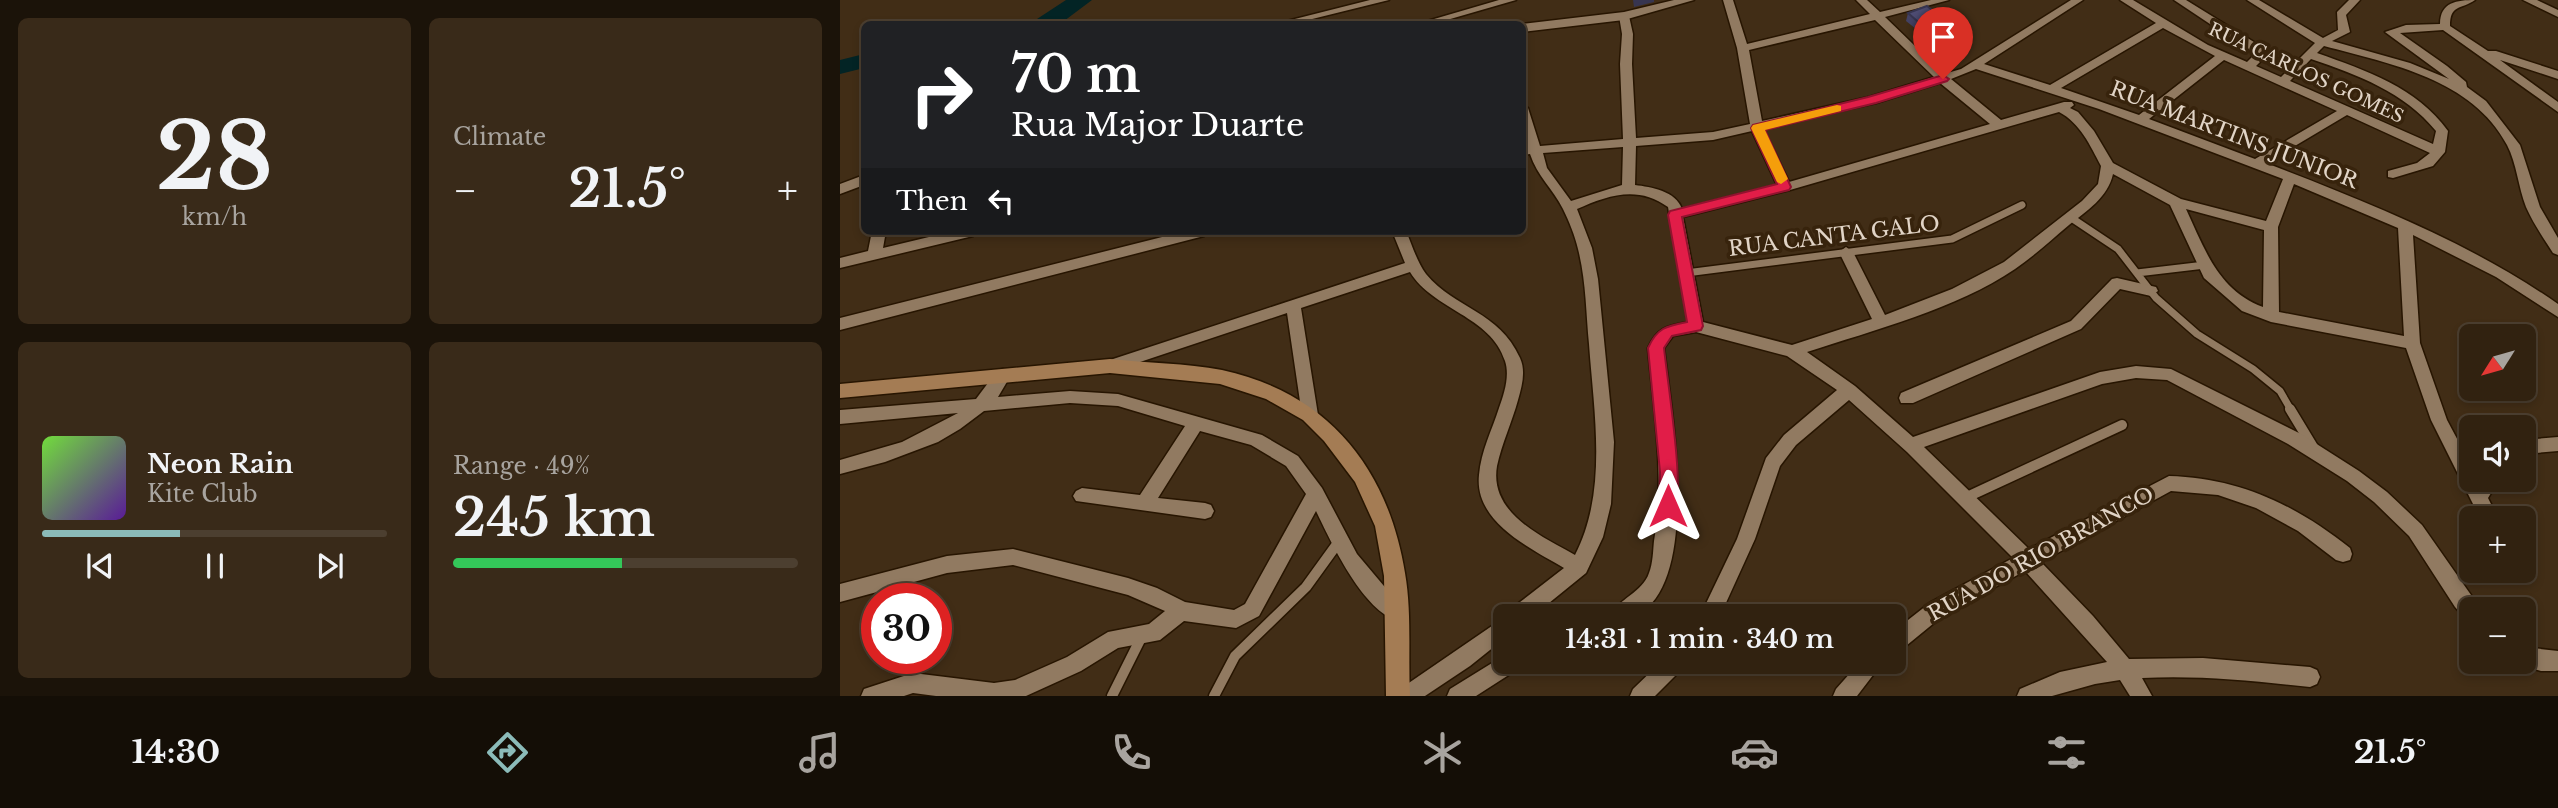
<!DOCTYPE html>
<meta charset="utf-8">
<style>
body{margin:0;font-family:"Libre Baskerville",serif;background:#392a19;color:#f1f3f6;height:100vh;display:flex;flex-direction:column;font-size:26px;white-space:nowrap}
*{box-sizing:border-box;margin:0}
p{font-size:23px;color:#a8a49f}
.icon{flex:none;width:38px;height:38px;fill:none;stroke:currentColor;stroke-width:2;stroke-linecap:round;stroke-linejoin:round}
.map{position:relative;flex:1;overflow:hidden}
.details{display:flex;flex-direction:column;gap:18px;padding:18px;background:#1b1309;width:840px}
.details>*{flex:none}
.top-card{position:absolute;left:21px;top:21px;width:665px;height:214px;border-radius:10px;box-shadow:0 4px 10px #0003,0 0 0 2px #4c3f30;background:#202124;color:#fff;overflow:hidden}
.needle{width:46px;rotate:233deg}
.controls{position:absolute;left:1619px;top:324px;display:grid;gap:14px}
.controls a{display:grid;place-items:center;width:77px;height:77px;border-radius:10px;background:#312210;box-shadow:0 4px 10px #0003,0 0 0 2px #4c3f30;font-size:35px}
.speed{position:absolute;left:21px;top:583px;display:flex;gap:14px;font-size:35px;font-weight:700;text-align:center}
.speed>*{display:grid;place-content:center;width:91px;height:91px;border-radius:50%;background:#312210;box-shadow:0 4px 10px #0003,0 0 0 2px #4c3f30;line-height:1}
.speed .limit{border:10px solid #d22;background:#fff;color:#111}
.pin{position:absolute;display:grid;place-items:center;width:60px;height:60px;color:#fff;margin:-72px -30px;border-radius:50% 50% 50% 0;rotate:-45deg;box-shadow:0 0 7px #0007}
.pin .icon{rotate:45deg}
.me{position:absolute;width:77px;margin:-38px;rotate:0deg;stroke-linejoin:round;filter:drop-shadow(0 0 5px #0008)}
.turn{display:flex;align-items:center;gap:24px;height:147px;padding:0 35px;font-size:32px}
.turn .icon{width:91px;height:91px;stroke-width:2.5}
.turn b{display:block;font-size:49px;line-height:60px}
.then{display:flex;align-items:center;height:66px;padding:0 35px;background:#0003;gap:14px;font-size:26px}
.big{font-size:52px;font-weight:600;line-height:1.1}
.details .tile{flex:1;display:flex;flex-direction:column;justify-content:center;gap:10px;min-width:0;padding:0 24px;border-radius:10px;background:#392a19}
.details .dial{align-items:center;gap:0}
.dial b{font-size:91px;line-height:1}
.song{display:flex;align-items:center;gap:21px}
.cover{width:84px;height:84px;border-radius:10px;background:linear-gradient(135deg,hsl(100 70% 55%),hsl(270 70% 35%))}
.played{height:7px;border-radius:4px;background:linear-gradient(90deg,#8bbbb9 40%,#4c3f30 40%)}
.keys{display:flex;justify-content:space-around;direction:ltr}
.heat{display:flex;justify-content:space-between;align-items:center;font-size:38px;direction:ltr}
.charge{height:10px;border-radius:5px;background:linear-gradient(90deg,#34c759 49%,#4c3f30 0)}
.details .tiles{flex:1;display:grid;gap:18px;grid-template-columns:repeat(2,1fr)}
.trip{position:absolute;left:653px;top:604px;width:413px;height:70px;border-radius:10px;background:#312210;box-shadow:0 4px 10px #0003,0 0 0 2px #4c3f30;font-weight:600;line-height:70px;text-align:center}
.dock{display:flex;height:112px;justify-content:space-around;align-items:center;background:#140e06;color:#a8a49f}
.dock .icon{width:49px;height:49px}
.dock .on{color:#8bbbb9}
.dock b{font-size:32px;color:#f1f3f6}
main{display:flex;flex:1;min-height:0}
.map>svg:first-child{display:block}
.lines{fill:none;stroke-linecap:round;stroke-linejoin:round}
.river{fill:#032425;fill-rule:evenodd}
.service-far1-casing{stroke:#271501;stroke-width:10}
.service-casing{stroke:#271501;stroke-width:13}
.minor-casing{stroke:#271501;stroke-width:3}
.tertiary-casing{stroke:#271501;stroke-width:3}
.secondary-casing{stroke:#271501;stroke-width:3}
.service-far1{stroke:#917a61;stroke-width:7}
.service{stroke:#917a61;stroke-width:10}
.minor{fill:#917a61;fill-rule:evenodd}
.tertiary{fill:#917a61;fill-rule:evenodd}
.secondary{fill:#a47c54;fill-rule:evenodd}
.wall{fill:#434163}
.shaded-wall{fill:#373550}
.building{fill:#4e4c73;stroke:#373550;stroke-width:2}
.route{fill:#e11d48;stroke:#92132f;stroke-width:2}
.slow{fill:#f59e0b}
.labels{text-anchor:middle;stroke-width:7;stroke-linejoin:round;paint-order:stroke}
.far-street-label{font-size:18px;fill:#e1d4c6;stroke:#37230c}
.street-label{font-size:21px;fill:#e1d4c6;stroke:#37230c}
</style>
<main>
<section class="details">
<div class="tiles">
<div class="tile dial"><b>28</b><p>km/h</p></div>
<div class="tile"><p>Climate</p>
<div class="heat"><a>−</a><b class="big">21.5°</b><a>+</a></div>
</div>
<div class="tile">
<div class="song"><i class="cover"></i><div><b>Neon Rain</b><p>Kite Club</p></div></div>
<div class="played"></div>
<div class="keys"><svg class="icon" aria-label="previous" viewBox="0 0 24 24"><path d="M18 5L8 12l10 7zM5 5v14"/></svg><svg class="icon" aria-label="pause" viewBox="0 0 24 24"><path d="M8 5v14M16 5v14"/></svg><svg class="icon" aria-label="next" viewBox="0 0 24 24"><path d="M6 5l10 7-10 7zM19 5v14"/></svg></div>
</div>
<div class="tile"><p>Range · 49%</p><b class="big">245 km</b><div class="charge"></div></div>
</div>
</section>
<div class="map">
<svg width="1718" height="696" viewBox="0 0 1718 696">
<rect width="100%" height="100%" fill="#412d16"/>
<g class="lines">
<path class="river" d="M226,0H252L220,24H194L197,19Z
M24,54V68L0,74V60Z"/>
<defs>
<path id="service-far1" d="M1230,217L1278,249L1316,298L1357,334L1413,369L1440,391L1451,410
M846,273L1112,239L1182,205
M1297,273L1365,265"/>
<path id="service" d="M1450,409L1473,447
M1127,497L1282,425
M272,696L302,636
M374,696L395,656L466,587L500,540"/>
<path id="minor" d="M530,0H549L452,24H435Z
M659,0H676L593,24H577Z
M883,0H893L907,44L1030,14L1016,0H1027L1040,12L1091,0H1109L1045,17L1104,74L1121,69L1231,0H1243L1144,64L1210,85L1316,23L1280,0H1293L1368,45L1407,62L1415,54L1334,0H1346L1422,47L1427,55L1416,66L1441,77L1475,43L1407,0H1419L1483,38L1498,30L1497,12L1509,0H1520L1506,15L1510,32L1492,41L1570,63L1609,79L1545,32L1566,25L1600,24C1600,2 1617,0 1635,0C1621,10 1610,4 1610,26L1648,51H1656L1718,71V79L1660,60L1718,102V112L1603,30L1560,33L1607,66L1626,82L1627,87L1646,101L1680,145L1700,207L1718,238V255L1713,253C1704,239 1693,223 1686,207C1678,187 1677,164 1667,145C1632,79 1551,64 1484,46L1477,53C1527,71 1576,87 1608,131L1605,152L1593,166L1553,178L1548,177V171L1577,163L1590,153L1507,115L1426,163C1527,202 1629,242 1718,304V317L1656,277L1573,235L1580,343L1607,420L1631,465V480H1659L1648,498L1658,518H1640L1591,420L1566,348L1431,322L1402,311L1364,278L1330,205L1273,174C1268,197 1247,211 1229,225C1211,240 1194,256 1175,269C1116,309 1034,330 967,352L1015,386L1073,437L1260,372L1296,366L1331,369L1461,434L1519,471L1547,492L1582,525L1638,605L1640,609H1631V620L1624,617L1615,607L1569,536L1534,502L1507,481L1448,444L1327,380L1296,378L1262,384L1084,447L1189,549L1329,476C1399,478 1456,505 1510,548L1512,554L1510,560L1503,562L1496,560L1458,531L1416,508L1378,495L1331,491L1201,562L1253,616L1289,659L1363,658L1470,667L1477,670L1480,677L1477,684L1470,687C1414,681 1359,675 1302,678L1312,696H1290L1280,680L1255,684L1212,696H1177L1180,689L1220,672L1267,662L1185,571L1105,614L1061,650L1054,652V631L1091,602L1173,558L1067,452L1009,400L956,445L940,466L915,539L880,616H860L897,539L926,458L944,435L997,390L947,356L856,332L833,336L824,348C831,408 862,581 797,615C790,618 778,616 770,616C778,599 803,592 809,573C813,563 813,551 814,541C825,476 814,413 808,348C817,328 826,326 848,322L828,207C798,185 768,195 737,209L752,248L758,279L774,442L771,504L763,537L746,573L693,616H668L671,609L724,568C690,548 634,522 639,475C641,451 652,430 659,408C664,394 670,376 665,361C651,316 593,310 570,272L461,308L478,415L476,420H464L462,415L447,313L276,370H264L262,366L264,362L565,263L552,231H566C572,245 577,262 586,274C615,309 659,311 680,358C686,371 682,386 678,400C672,422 662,443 657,466C649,513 701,536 735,555C768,491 754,414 749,344C746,313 746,280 738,249C735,236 729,221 723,209C713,189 697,176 690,154L682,155V147H688L682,130V104L688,108L700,146L783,139L780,64L782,34L779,16L784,13L789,16L793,34L792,64L796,138L873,132L910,124L897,48ZM1035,20L1094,77L1029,97L922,121L909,50ZM1323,28L1375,56L1299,115L1221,88ZM1471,59C1518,75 1564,92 1596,131L1593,144L1450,81ZM1384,60L1497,111L1415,159L1309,119ZM1136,69L1259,109L1443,179L1426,221L1341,199L1273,163L1254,131L1238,112L1230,108L1234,105L1232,102H1224L1161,120L1111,79ZM1100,83L1150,124L949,182L923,128L1036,103ZM1219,112C1240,123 1250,145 1261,166L1258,184L1242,201L1164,262L1112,289L1045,315L1013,252L1006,247L999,252L1032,319L952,345L863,322L843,217L950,190ZM912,131L937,185L842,209C836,191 811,187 795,185L796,146L873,140ZM783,147L782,185L731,201L707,168L703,153ZM1454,184L1558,228L1564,336L1439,312L1438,227ZM1346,209L1424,230L1423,307C1378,290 1365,250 1346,209Z
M1683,0H1697L1718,10V17Z
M32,231H46L43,248L114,231H140L133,236L0,268V258L28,251Z
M346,231H371L364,236L0,330V318Z
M1277,278L1316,287L1318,291L1311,296L1280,289L1241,329L1073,403H1061L1059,398L1061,393L1231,321L1272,279Z
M163,369L169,371L171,375L158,397L230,391L278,394L422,435L458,456L482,488L517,554L565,611L562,617L555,620C521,607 491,542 476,511L419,616L396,628L344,621L320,640L278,648L241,671L186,696H96L73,693L64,696H21L24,689L73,673L154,683L175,680L227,657L268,632L309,624L325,611L288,595L173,565L107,573L0,602V584L107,556L173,549L288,578L317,588L345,602L394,610L405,604L466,494L446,466L411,445L360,431L318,498L365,503L371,505L374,511L371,517L365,519L236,501L233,496L236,491L242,488L300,495L345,426L278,406L230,403L144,411L120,429L98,442L45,462L0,474V460L62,442L118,413L0,424V410L136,399L157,371Z
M1718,437V451L1684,454V440Z
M665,617V638L630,666L585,696H557L560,689Z
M1684,647L1718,651V671H1701L1677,664L1676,662H1684Z
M665,655V662H681L678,669L636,696H607L610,689Z
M821,662H845L842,669L815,696H790L793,689Z
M1020,662H1043L1017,696H993L996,689Z"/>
<path id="tertiary" d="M834,0H854L784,20L682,32V24L784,12Z
M24,175V185L0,194V184Z"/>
<path id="secondary" d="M270,359C306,363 346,363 382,370C488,393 548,468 565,573C572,613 568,656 570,696H546L544,576L535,526L515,482L484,441L463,420L426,399L380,384L270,373L0,398V384Z"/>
</defs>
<use href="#service-far1" class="service-far1-casing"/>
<use href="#service" class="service-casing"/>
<use href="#minor" class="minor-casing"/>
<use href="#tertiary" class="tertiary-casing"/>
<use href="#secondary" class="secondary-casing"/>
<use href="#service-far1" class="service-far1"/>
<use href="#service" class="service"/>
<use href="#minor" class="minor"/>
<use href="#tertiary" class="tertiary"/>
<use href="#secondary" class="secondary"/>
</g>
<path class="wall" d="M1068,13L1113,36L1091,41L1066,21Z"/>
<path class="shaded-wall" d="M793,0H814V2L794,7Z
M1115,28L1113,36L1091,41L1092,34Z"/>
<path class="building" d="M1087,6L1115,28L1092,34L1068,13Z"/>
<path class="route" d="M1103,75L1109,79L1107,81L1036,103L925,130L951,187L949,190L842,217L863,326L861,330L832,336L824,348C827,378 845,491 835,512L828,514L822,512L819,506L820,472L808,348C817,328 826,326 847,322L828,215L830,211L937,184L911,128L913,125L1028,97Z"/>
<path class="slow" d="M997,105L1001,106V111L925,130L948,179L941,184L937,182L911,128L913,125Z"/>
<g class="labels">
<g class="far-street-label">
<text transform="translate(1466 73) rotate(25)" y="6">RUA CARLOS GOMES</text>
</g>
<g class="street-label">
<text transform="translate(1394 135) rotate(21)" y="7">RUA MARTINS JUNIOR</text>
<text transform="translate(994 236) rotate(-7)" y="7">RUA CANTA GALO</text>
<text transform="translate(1201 554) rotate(-29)" y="7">RUA DO RIO BRANCO</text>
</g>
</g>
</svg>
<div class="controls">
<a><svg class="needle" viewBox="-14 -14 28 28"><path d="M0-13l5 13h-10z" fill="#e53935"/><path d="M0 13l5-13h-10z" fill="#a8a49f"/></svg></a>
<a><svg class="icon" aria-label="sound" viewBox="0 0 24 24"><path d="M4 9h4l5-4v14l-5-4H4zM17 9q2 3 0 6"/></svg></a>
<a>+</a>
<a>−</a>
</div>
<div class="speed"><div class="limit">30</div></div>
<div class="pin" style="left:1103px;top:79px;background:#d93025"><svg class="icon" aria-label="arrive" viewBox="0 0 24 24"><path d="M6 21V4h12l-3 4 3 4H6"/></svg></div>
<svg class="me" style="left:828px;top:506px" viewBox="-20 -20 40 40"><path d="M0-17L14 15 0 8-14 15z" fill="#e11d48" stroke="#fff" stroke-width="4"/></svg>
<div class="trip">14:31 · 1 min · 340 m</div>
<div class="top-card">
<div class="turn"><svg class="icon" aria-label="right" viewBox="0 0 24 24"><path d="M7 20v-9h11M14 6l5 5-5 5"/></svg><div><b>70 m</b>Rua Major Duarte</div></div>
<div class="then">Then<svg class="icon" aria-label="left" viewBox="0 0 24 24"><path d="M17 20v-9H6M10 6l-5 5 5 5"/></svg></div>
</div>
</div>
</main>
<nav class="dock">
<b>14:30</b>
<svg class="icon on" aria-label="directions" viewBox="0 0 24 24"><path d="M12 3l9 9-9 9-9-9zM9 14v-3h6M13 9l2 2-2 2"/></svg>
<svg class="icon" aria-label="music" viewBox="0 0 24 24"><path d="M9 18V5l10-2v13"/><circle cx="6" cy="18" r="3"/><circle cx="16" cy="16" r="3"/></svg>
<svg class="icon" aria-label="phone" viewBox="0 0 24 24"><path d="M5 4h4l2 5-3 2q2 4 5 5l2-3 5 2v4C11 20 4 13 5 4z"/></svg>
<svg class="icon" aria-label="climate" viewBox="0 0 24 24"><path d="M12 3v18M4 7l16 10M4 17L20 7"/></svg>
<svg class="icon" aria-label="car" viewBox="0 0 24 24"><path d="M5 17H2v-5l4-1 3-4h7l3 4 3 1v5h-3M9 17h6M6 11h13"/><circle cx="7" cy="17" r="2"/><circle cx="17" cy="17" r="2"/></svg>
<svg class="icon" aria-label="filters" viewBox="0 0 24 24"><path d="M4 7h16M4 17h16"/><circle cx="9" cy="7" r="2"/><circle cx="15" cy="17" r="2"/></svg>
<b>21.5°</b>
</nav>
